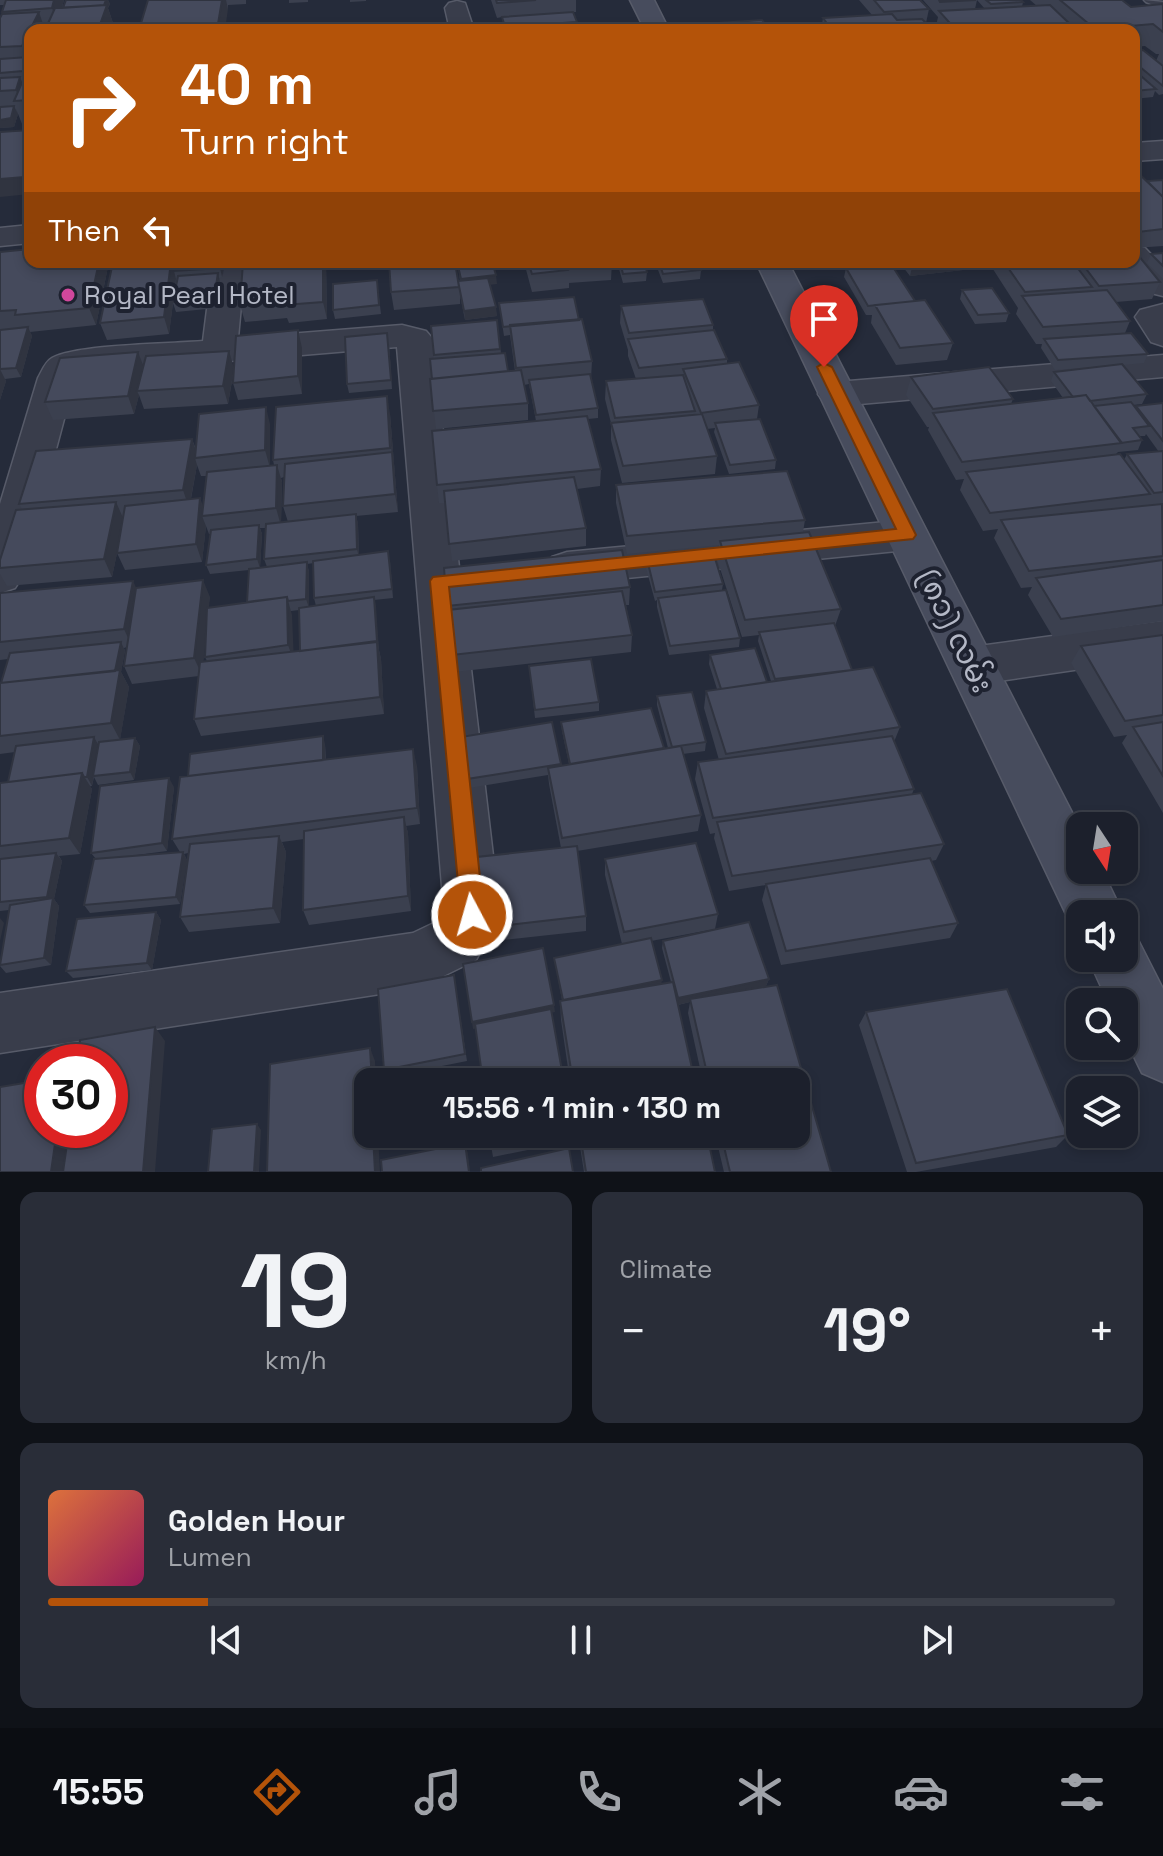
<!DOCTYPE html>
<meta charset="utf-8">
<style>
body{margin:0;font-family:"Space Grotesk","Noto Sans Myanmar",sans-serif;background:#292d38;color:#f1f3f6;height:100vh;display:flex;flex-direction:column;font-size:30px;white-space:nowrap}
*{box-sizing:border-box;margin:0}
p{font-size:26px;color:#a0a3a9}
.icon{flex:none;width:44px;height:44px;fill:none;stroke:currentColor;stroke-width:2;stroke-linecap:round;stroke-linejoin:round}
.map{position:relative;height:1172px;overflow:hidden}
.side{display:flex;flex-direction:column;gap:20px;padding:20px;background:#0f1218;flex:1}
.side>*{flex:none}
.top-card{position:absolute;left:24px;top:24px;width:1116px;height:244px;border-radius:16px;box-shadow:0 4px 12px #0003,0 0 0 2px #3a3e48;background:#b45309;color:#fff;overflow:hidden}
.needle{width:52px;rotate:168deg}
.controls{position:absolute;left:1066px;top:812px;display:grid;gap:16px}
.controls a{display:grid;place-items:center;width:72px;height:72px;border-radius:16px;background:#1c202c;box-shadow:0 4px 12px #0003,0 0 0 2px #3a3e48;font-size:40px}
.speed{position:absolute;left:24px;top:1044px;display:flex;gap:16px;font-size:40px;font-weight:700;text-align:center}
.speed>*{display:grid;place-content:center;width:104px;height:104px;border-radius:50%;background:#1c202c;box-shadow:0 4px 12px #0003,0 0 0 2px #3a3e48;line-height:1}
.speed .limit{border:12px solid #d22;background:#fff;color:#111}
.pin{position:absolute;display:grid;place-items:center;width:68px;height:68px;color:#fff;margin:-82px -34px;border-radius:50% 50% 50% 0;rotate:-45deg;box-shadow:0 0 8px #0007}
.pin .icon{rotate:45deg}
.me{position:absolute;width:88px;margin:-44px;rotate:354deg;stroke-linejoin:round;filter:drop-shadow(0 0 6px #0008)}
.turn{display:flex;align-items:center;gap:28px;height:168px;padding:0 24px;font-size:36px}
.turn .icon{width:104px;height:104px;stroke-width:2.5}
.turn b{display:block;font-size:56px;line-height:68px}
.then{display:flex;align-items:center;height:76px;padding:0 24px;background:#0003;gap:16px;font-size:30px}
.big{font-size:60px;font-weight:700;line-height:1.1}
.side .widget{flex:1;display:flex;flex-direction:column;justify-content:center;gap:12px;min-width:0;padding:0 28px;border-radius:16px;background:#292d38}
.side .dial{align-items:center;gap:0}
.dial b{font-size:104px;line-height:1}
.song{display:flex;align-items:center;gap:24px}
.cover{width:96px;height:96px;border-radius:12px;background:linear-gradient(135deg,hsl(20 70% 55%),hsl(330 70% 35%))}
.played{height:8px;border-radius:4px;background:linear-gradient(90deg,#b45309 15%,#3a3e48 15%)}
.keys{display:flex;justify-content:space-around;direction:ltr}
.heat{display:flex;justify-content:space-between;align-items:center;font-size:44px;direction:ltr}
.side .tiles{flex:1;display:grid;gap:20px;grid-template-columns:1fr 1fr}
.widget:last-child{grid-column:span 2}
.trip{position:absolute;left:354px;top:1068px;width:456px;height:80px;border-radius:16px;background:#1c202c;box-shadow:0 4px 12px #0003,0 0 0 2px #3a3e48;font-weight:700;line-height:80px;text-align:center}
.dock{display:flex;height:128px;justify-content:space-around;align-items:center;background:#0b0d12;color:#a0a3a9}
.dock .icon{width:56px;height:56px}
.dock .current{color:#b45309}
.dock b{font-size:36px;color:#f1f3f6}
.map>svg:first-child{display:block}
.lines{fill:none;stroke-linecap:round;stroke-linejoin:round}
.lane-casing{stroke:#575b69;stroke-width:3}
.street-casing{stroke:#575b69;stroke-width:3}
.secondary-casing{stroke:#575b69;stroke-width:3}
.lane{fill:#393d4b;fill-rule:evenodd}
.street{fill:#393d4b;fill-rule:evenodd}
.secondary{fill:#474c5d;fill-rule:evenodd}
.wall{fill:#3b404f;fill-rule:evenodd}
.shaded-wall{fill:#303440}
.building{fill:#454a5c;stroke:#303440;stroke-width:2}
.route{fill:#b45309;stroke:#753606;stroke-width:2}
.hotel-dot{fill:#d1479c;stroke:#1e2230;stroke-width:3}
.labels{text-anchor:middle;stroke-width:8;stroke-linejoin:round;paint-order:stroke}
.far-poi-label{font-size:26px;fill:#b4b8c6;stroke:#1e2230;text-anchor:start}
.street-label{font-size:30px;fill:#b4b8c6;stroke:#1e2230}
</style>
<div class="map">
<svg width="1163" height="1172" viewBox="0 0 1163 1172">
<rect width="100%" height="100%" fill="#252b3a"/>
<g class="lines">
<defs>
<path id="lane" d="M1144,0L1163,2V9L1146,2Z"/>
<path id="street" d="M457,1L465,3L474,30H450L445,8L449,3Z
M1163,141V159L1134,161V143Z
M30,225V243L0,246V228Z
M1134,245L1145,248L1163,267V296L1151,293L1123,262H1134Z
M213,262H245L238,338L402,325L426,331L432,338L500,915L476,960L419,988L0,1053V993L413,933L436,922L444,910L397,347L76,374L22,577L15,588L0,593V504L38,378C42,371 45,362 52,358C78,344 169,344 203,341Z
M1163,304V346L1151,342L1135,317L1140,310Z
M1163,355V377L837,406L824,402L818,394L824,386L837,382Z
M907,520L922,524L928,535L922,546L907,550L567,584L552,579L545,568L552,557L567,552Z
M1163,621V657L972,685L955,679L949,666L955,653L972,647Z"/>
<path id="secondary" d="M630,0H654L669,30H645Z
M756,262H788L1080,828V870H1102L1123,914H1080V934L1075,933Z
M1124,933L1137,938L1163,989V1082L1142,1073L1124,1036V1002H1108L1088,958H1124Z"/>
</defs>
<use href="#lane" class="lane-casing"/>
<use href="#street" class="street-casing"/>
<use href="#secondary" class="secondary-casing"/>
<use href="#lane" class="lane"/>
<use href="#street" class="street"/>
<use href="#secondary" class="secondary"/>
</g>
<path class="wall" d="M0,0H64L62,8L66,0H108L110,4L108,8L114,26L48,24H43L44,27L30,30V57L29,60L30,64V123L22,124L15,106L18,114L14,127L0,128V18L3,14L2,12L5,5H0Z
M148,0H246V4L228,5V9Z
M289,0H308V2L289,3Z
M350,0H366V1L350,2Z
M491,0H576V12L519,16L577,22V29L588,30H504L502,17L497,18Z
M859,0H920L929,9L926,23L933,30H821L823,18L872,15Z
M923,0H1021L1023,2L1022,7L1037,6L1030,0H1122L1131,7L1163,4V94L1159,95L1155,91L1153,97L1134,99V51L1156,61L1159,54H1156L1145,46L1134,47V30H939L936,26L938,17ZM977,0L985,9H975Z
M1134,169L1147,181L1163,180V246L1134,248Z
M0,252L30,262H109L96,325L30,332L32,336L21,377L5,379L6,381L0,400Z
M1163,253V279L1147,263L1151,254Z
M113,262H226L222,277L219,278L220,282L217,308L176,312L173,303L169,334L107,340L100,323Z
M243,262H326L327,319L289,323L287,318L245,322L240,305Z
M334,262H372L334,265Z
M524,262H612L611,280L569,283V288L532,292Z
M617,262H644L647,272L646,281L623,283Z
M655,262H698L701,270L700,279L663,283Z
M899,262H965L963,270L910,276Z
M989,262H1134L1160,282L1152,299L1116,302L1130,321L1125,333L1148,354L1144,363L1123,365L1147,394L1142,404L1133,405L1135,408L1136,406L1163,403V621L1053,637L1028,595L1032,587L1021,588L994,538L998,529L983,531L960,490L964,479L956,480L928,430L929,427H927L906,395L911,377L1013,399L1011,404L1063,398L1051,381L1054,372L1106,366L1055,370L1041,348L1042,344H1036L1016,314L1018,308L989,263ZM1146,434L1159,452L1127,454L1124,460L1116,454L1118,452L1138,450L1142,440L1139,436H1145Z
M458,266L497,284H490L497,316L465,320L460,295V304L394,310L391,292L460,281Z
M846,268L915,301L953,343L947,360L896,365L871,323L872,315H866L844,277Z
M377,280L381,314L335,319L333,310Z
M962,290L1009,313L1006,322L975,324L960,299Z
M499,303L579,320L592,361L591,379L598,408V418L588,419L601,469L600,486L577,489L586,528V546L452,561L445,503H439L437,485L536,421L529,384L524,385L528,403V420L436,429L430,379H432L434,359L431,326L497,320L501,353L508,371H515L510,335L504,336Z
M621,306L713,325V330L727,359V364L759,405L757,419L776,460L775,469L729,474L714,432L715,428L707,429L717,456L715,474L622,483L611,440V423L605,399L606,381L636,379L628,356V350L620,323Z
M389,343L392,389L349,393L347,384Z
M302,348V394L238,400L233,383L234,370L228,404L144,409L139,395L134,414L53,420L45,402L144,366L234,368Z
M390,414L398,512L356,516L358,524L359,555L390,561L393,598L374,600L379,650L381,659L384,714L201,736L194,719L199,676L132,684L124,666L127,647L124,648L125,651L121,672L129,687L120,739L135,738L140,746L134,780L98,785L94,777L92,786H90L92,789L80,854L59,856L62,861L54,899L59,906L51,965L6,973L0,966L9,910L0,911V783L8,782L15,752L0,754V683H1L8,659L0,660V593L136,588L210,597L208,608L247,602L249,570L210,574L206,565L210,534H209L206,526L202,562L125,570L117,553L112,577L7,586L0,574V560L22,509L19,504L192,439L196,449L270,424V465H274L273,460ZM197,465L201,476H206L203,507L191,499ZM284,477L283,506L288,522L281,523L282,482L281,478ZM260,528H266L264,559L267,567L260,568L262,534ZM314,563V598L316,606L309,607V572L307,564ZM299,610L300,651L293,652L291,611ZM206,632L205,657L207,661L203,662Z
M616,485L805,520L803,532L841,609L835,626L852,670L900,727L894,742L914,789L912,794L944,844L936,860L931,861L958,923L950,938L781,965L762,900L766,885L729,891L714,838L715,833L710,834L695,779L698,762L719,760L704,708L706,691L717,689L709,664L710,655L767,682L771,681L758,641L759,635L742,637L717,559L719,545L627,554L616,503Z
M647,559L723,584L722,590L740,638L739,647L669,655L657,607V600L655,601L646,568Z
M444,568L630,587L629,605H626L632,635L631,652L454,672Z
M1163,635V813L1122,743L1127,735L1114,737L1071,663L1081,646Z
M529,666L599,702V711L535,718Z
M657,696L706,742L705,751L683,754L701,815L698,831L577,851L586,916V931L484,942L482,928L561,848L549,784L548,775L469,788L461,737L552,722L561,766L569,764L562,731L561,722L664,748H668L657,705Z
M325,744L326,759L417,766L420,824L406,826L408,833L411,911L309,925L303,910L304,839L282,842L286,852L280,923L189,932L180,917L188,853L184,854L187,860L180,904L90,913L84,905L96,859L91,853L174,787L167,851L129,856L180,852L172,839L188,776Z
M605,859L718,914L715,929L651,941L661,984L671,982L662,948L663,941L769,979L766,986L831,1172H724L715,1134H796V1082H703L688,1013L690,1002L678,1005L695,1082H570L561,1020L560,1001L562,1000L554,958L622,944L605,875Z
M156,912L161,920L152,970L73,978L66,971Z
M454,975L467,1061L387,1077L384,1070Z
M866,1012L1068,1135L1056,1147L916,1172H907L859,1025Z
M489,1134H572V1141L493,1157Z
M578,1134H707L715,1172H584Z"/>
<path class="shaded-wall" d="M54,0H64L57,23L52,8Z
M106,0H108L110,4L108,8L114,26L112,30H98L101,13Z
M222,0H226L228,9L225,30H217Z
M39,12L44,27L42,30H30L28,87L23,71L27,59L22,46Z
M20,77L26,93L20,101L16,90Z
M14,106L18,114L14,127L0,128V120Z
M30,158V194L0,197V179Z
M99,262H109L96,325L89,308Z
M171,262H179L174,271L176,279L169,334L164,317Z
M221,262H226L222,277L220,268Z
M323,262H326L327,319L323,302Z
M956,262H965L963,270L910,276L912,267Z
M218,273L220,282L217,308L214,299Z
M496,275L497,284L462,288L461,279Z
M496,307L497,316L465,320L464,311Z
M28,327L32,336L21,377L16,368Z
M298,330L302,348V394L298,376Z
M229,351L234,368L228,404L223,386Z
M138,352L145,370L137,391L139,395L134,414L128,396Z
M0,369L6,381L0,400Z
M387,396L390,414L398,512L395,494Z
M266,407L270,424V468L265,450Z
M192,439L198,457L195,458L197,465L189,508L183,490Z
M277,465L282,482L281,526L276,508Z
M200,498L207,516H202L206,526L202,562L196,544Z
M116,502L124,520L112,577L104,559Z
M356,514L358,524L359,558L357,549Z
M259,525L262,534L260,568L257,559Z
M307,562L309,572V608L306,599Z
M203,580L210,597L202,675L194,658Z
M133,581L141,598L132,647L124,629Z
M287,597L292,615L294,662L288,645Z
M374,597L376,606L379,650L377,641Z
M121,642L125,651L121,672L129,687L120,740L111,723L114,676Z
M377,642L381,659L384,714L380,697Z
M323,736L325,744L326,771L324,762Z
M94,737L99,746L92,786L87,777Z
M135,738L140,746L134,780L130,772Z
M413,749L417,766L420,824L417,808Z
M82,773L92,789L80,854L69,838Z
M169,778L174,787L167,851L162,843Z
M404,817L408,833L411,911L408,896Z
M279,836L286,852L280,923L273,908Z
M183,852L187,860L180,904L176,897Z
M56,853L62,861L54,899L59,906L51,965L44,958L52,905L47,897Z
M156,912L161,920L152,970L147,963Z
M0,918L4,923L0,941Z
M769,979L766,986L690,999V1002L677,1005L678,998Z
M662,980L661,987L563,1001Z
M554,1005L555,1012L473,1029L472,1022Z
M155,1027L165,1041L155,1172H143Z
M370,1048L375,1061L376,1082H372Z
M257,1124L261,1130L259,1172H254Z
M57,1130H71L66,1172H51Z
M373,1134H378L380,1172H375Z
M465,1143L468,1154L470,1172H469Z"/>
<path class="building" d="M6,0H54L52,8L2,12Z
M66,0H106L104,5L63,8Z
M148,0H222L217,30H139Z
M496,0H536L497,3Z
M874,0H920L929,9L884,12Z
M939,0H976L940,2Z
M986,0H1021L1023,2L991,4Z
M1060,0H1122L1131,7L1163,4V32L1153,24L1095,29Z
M107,5L98,30H45L55,8Z
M1050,5L1072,26L1005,30H956L939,11Z
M39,12L22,46L0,47V18L2,14Z
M573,12L577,22L505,27L502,17Z
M892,14L897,20L922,19L933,30H888L924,28L873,30H832L823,18Z
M762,20L770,30H708L704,24Z
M587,28L588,30H558Z
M1143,50L1163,66V86L1134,62V51Z
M28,57L23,71L0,73V59Z
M30,64V100L14,101Z
M1134,70L1156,89L1134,91Z
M20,77L16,90L0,91V78Z
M14,106L11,118L0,120V107Z
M30,130V158L25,177L0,179V132Z
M1134,169L1163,197V229L1138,232L1134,227Z
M1163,180V197L1147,181Z
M30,249V262H99L89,308L15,315L16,310L0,311V252Z
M1134,250L1160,282L1099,286L1081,262H1134Z
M1163,253V266L1151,254Z
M113,262H171L164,317L100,323Z
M176,262H221L220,268L174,271Z
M243,262H323V302L284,305L285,300L240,305Z
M389,262H455L459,287L391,292Z
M492,262L496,275L461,279L458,266Z
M528,262H612L567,266L568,270L532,274Z
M620,262H644L647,272L623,274Z
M659,262H698L701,270L663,274Z
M908,262H956L912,267Z
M1004,262H1073L1092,287L1025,292Z
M891,264L915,301L868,306L846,268Z
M218,273L214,299L173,302L178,276Z
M488,278L496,307L464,311L458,281Z
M377,280L379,305L333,310V284Z
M992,288L1009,313L978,315L962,290Z
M1107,290L1130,321L1043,327L1022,296Z
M574,297L579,320L503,327L499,303Z
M703,299L713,325L629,333L621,306Z
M925,300L953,343L900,348L875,305Z
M582,319L592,361L516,368L510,325Z
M497,320L500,349L434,355L431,326Z
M28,327L16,368L0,369V330Z
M298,330V376L233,383L236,336Z
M714,330L727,359L639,368L628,339Z
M387,333L391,380L347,384L345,337Z
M1131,333L1148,354L1058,360L1044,339Z
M229,351L223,386L137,391L146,356Z
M138,352L128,396L45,402L60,358Z
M505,353L508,371L432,379L430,359Z
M739,362L759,405L701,413L683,369Z
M1122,364L1147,394L1090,401L1086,395L1073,397L1054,372Z
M989,367L1013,399L933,409L911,377Z
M521,370L528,403L433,411L430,379Z
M590,374L598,408L536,415L529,380Z
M683,375L695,411L615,418L606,381Z
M1086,395L1122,443L962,462L933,413Z
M387,396L390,448L273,460L276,407Z
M1131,402L1149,426L1133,428L1142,440L1121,443L1094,406Z
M1163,403V441L1136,406Z
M266,407L265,450L195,458L199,414Z
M702,414L717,456L623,466L611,423Z
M587,416L601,469L437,485L432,431Z
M760,419L776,460L730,465L715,423Z
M192,439L183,490L19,504L36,451Z
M1163,451V492L1154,493L1127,454Z
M392,452L395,494L283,506L285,464Z
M1120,454L1150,494L990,513L966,472Z
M277,465L276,508L202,516L207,472Z
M787,471L805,520L627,536L616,485Z
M574,477L586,528L449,544L444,491Z
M200,498L196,544L117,553L125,506Z
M116,502L104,559L0,568V560L16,510Z
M1162,504L1163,556L1029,571L1001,520Z
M356,514L357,549L264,559L266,524Z
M259,525L257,559L206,565L211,530Z
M809,532L841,609L745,620L720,541Z
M622,550L630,587L447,606L444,568Z
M388,551L392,589L314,598L313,561Z
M713,552L723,584L655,592L647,559Z
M1163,560V605L1061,619L1036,578Z
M307,562L306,599L288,601L287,597L247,602L249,569Z
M203,580L194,658L124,666L136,588Z
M133,581L124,629L0,642V593Z
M726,590L740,638L670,646L658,598Z
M622,591L632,635L452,655L448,610Z
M287,597L288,645L205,657L207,608Z
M374,597L377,641L300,651L299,608Z
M834,623L852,670L775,679L759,632Z
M1163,635V715L1125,721L1081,646Z
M121,642L115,671L1,683L10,653Z
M377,642L380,697L194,719L200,662Z
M755,648L767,682L721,689L710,655Z
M591,659L599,702L535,710L529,666Z
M873,667L900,727L726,754L706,691Z
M120,670L111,723L0,736V683Z
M692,692L706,742L672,747L657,696Z
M651,708L664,748L570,764L561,722Z
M552,722L561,764L467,779L461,737Z
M1163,722V776L1133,727Z
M323,736V760L188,776L190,754Z
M892,736L914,789L713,818L698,762Z
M94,737L87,777H84L82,773L8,782L16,746Z
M135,738L130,772L93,776L99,742Z
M681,746L701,815L562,838L548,768Z
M413,749L417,808L172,839L180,777Z
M82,773L69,838L0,846V783Z
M169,778L162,843L91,853L100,786Z
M921,793L944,844L732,876L717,822Z
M404,817L408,896L303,910L304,831Z
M279,836L273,908L180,917L190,844Z
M696,843L718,914L624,932L605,859Z
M577,846L586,916L482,928L477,857Z
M183,852L176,897L84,905L94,859Z
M56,853L47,897L0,902V859Z
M930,858L958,923L786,951L766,884Z
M53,898L44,958L0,965L10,905Z
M156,912L147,963L66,971L77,919Z
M749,922L769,979L678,998L663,941Z
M651,938L662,980L563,1000L554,958Z
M543,948L554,1005L472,1022L463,964Z
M454,975L465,1054L384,1070L378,989Z
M673,982L695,1082H573L560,1001Z
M777,985L831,1172H730L721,1134H796V1082H709L690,999Z
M1007,989L1068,1135L916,1163L866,1012Z
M551,1009L564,1082H483L475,1024Z
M155,1027L143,1172H63L69,1130H110V1062H77L80,1040Z
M370,1048L372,1082H368V1134H373L375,1172H267L270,1064Z
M42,1080V1130H57L51,1172H0V1087Z
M257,1124L254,1172H208L212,1129Z
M489,1134H549L491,1146Z
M580,1134H707L715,1172H586Z
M465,1143L469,1172H382L381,1160Z
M569,1148L573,1172H481V1168Z"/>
<path class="route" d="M824,363L832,367L916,535L913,539L449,587L484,915L480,923L472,926L464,923L461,915L430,581L433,577L896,529L817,367Z"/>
<circle class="hotel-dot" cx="68" cy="295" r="8"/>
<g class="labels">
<g class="far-poi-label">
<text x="84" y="304">Royal Pearl Hotel</text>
</g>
<g class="street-label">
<text transform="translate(955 631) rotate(64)" y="10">(၈၁) လမ်း</text>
</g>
</g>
</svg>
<div class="controls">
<a><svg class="needle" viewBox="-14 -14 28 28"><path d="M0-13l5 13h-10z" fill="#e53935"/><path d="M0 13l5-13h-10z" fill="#a0a3a9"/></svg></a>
<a><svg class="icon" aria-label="sound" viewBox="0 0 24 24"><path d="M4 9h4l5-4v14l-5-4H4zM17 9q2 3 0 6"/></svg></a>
<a><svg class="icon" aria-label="search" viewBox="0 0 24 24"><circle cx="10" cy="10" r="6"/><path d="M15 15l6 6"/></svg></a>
<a><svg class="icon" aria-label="layers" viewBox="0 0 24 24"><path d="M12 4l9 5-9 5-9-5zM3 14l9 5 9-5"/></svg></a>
</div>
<div class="speed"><div class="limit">30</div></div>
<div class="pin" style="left:824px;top:367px;background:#d93025"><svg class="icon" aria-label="arrive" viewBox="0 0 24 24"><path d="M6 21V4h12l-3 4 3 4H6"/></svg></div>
<svg class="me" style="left:472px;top:915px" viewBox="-20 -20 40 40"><circle r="17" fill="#b45309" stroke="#fff" stroke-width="3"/><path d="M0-11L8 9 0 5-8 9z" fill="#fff"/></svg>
<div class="trip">15:56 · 1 min · 130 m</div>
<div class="top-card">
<div class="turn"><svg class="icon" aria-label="right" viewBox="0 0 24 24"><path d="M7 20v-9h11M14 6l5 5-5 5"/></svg><div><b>40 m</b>Turn right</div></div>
<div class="then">Then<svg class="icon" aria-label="left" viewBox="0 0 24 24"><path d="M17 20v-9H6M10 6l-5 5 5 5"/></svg></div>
</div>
</div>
<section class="side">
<div class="tiles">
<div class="widget dial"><b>19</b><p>km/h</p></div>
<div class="widget"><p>Climate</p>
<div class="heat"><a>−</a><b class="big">19°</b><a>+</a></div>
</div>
<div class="widget">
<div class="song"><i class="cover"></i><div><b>Golden Hour</b><p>Lumen</p></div></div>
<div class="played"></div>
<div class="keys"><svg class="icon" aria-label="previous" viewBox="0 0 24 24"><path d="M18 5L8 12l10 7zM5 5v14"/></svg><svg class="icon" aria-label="pause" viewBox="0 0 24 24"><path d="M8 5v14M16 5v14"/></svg><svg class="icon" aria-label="next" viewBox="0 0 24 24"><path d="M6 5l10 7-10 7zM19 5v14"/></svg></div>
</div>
</div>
</section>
<nav class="dock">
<b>15:55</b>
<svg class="icon current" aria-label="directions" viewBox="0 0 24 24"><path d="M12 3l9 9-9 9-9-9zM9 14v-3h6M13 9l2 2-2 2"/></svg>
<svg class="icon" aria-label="music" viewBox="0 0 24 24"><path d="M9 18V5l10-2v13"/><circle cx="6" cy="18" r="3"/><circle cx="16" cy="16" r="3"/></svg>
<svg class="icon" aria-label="phone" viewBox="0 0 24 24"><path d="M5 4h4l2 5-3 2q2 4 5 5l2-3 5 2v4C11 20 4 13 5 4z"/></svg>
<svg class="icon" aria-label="climate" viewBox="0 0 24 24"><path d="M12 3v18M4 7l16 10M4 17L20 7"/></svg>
<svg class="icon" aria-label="car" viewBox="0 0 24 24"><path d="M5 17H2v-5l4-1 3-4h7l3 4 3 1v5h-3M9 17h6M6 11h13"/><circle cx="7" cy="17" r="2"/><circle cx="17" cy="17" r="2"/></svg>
<svg class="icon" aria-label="filters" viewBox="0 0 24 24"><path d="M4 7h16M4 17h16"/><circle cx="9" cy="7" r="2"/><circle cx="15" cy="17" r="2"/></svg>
</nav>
